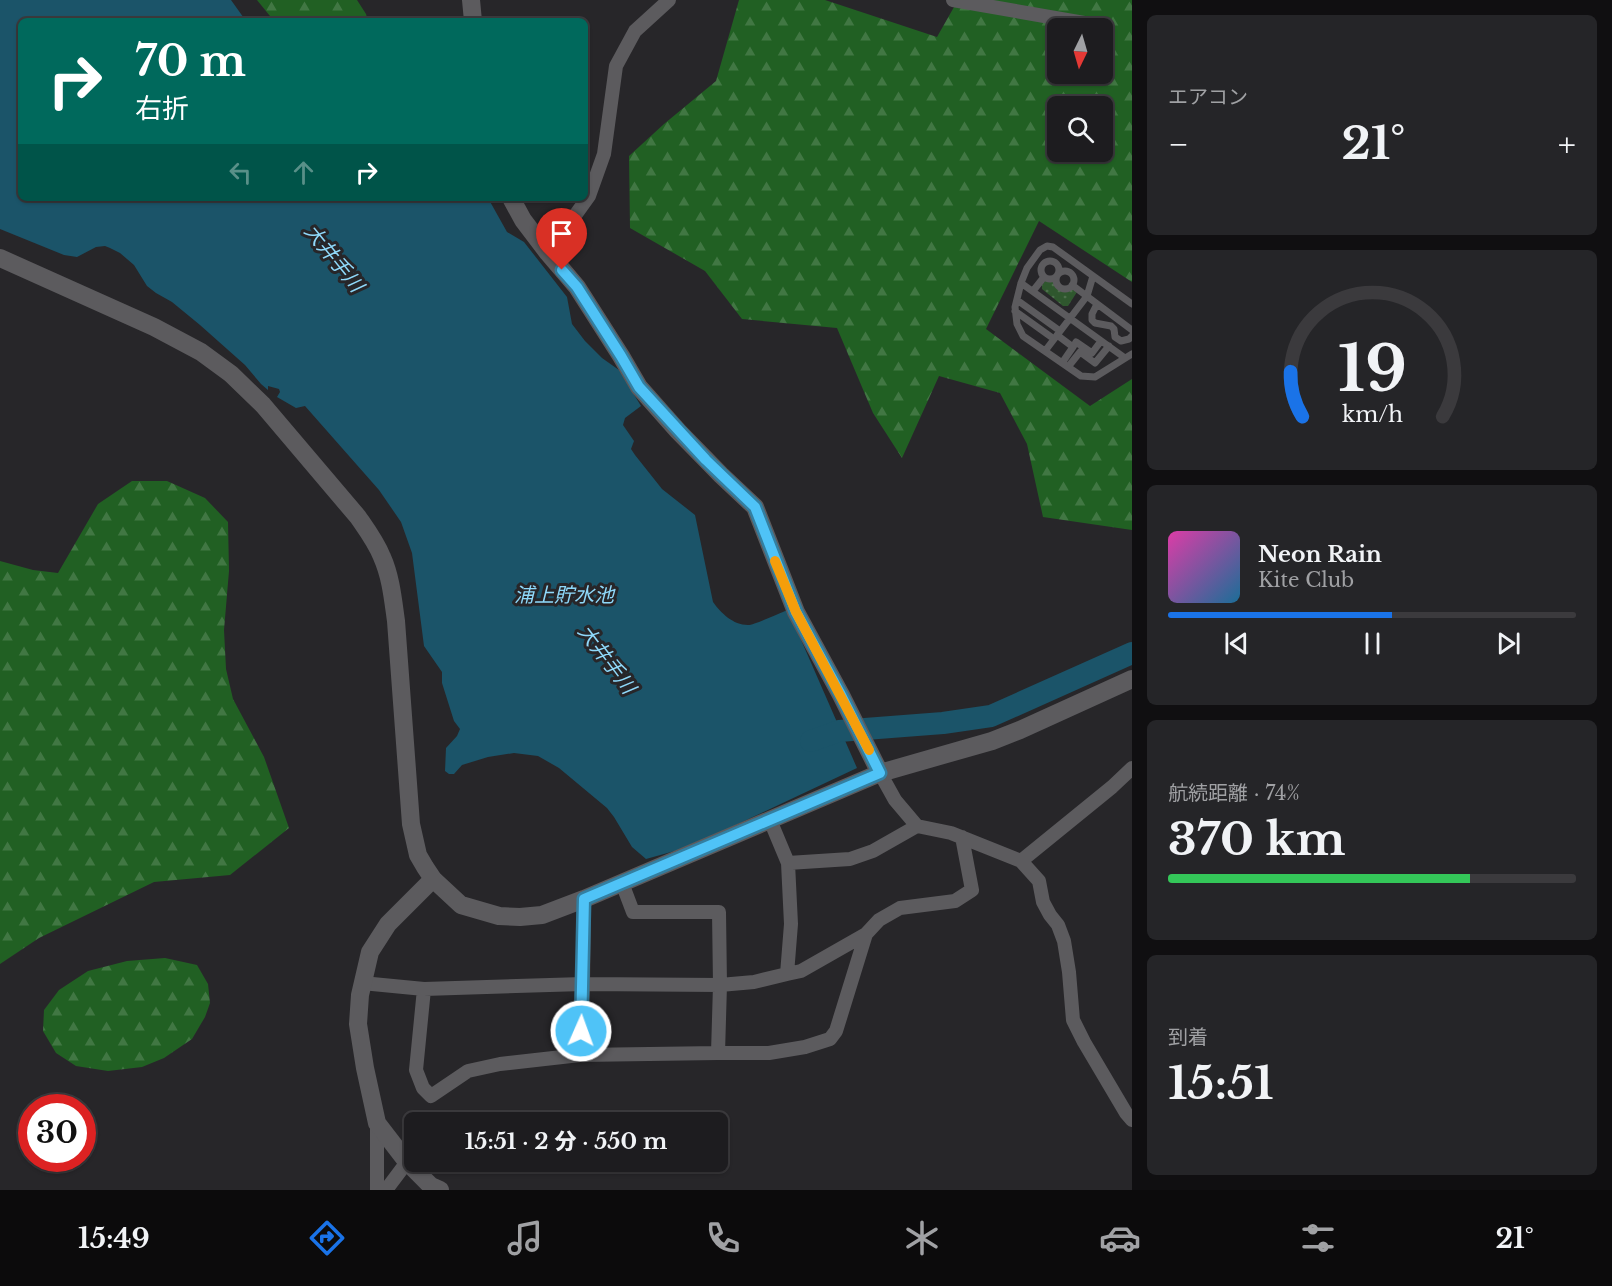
<!DOCTYPE html>
<html lang="ja">
<meta charset="utf-8">
<style>
body{margin:0;font-family:"Libre Baskerville","Noto Sans JP",serif;background:#252528;color:#f1f3f6;height:100vh;display:flex;flex-direction:column;font-size:22px;white-space:nowrap}
*{box-sizing:border-box;margin:0}
p{font-size:20px;color:#a0a1a4}
.icon{flex:none;width:33px;height:33px;fill:none;stroke:currentColor;stroke-width:2;stroke-linecap:round;stroke-linejoin:round}
.map{position:relative;flex:1;overflow:hidden}
.drawer{display:flex;flex-direction:column;gap:15px;padding:15px;background:#100f11;width:480px}
.drawer>*{flex:none}
.guide{position:absolute;left:18px;top:18px;width:570px;height:183px;border-radius:9px;box-shadow:0 2px 4px #0004,0 0 0 2px #3b3a3d;background:#00695c;color:#fff;overflow:hidden}
.needle{width:39px;rotate:185deg}
.tools{position:absolute;left:1047px;top:18px;display:grid;gap:12px}
.tools a{display:grid;place-items:center;width:66px;height:66px;border-radius:9px;background:#1d1c1f;box-shadow:0 2px 4px #0004,0 0 0 2px #3b3a3d;font-size:30px}
.speed{position:absolute;left:18px;top:1094px;display:flex;gap:12px;font-size:30px;font-weight:700;text-align:center}
.speed>*{display:grid;place-content:center;width:78px;height:78px;border-radius:50%;background:#1d1c1f;box-shadow:0 2px 4px #0004,0 0 0 2px #3b3a3d;line-height:1}
.speed .limit{border:9px solid #d22;background:#fff;color:#111}
.pin{position:absolute;display:grid;place-items:center;width:51px;height:51px;color:#fff;margin:-62px -26px;border-radius:50% 50% 50% 0;rotate:-45deg;box-shadow:0 0 6px #0007}
.pin .icon{rotate:45deg}
.me{position:absolute;width:66px;margin:-33px;rotate:2deg;stroke-linejoin:round;filter:drop-shadow(0 0 4px #0008)}
.turn{display:flex;align-items:center;gap:21px;height:126px;padding:0 18px;font-size:27px}
.turn .icon{width:78px;height:78px;stroke-width:2.5}
.turn b{display:block;font-size:42px;line-height:51px}
.lanes{display:flex;align-items:center;height:57px;padding:0 18px;background:#0003;justify-content:center;gap:30px;direction:ltr}
.lanes .off{opacity:.35}
.big{font-size:45px;font-weight:800;line-height:1.1}
.drawer .tile{flex:1;display:flex;flex-direction:column;justify-content:center;gap:9px;min-width:0;padding:0 21px;border-radius:9px;background:#252528}
.drawer .dial{align-items:center;gap:0}
.dial svg{height:156px;overflow:visible;fill:none;stroke:#3b3a3d;stroke-width:7;stroke-linecap:round;text-anchor:middle}
.dial text{fill:#f1f3f6;stroke:none}
.song{display:flex;align-items:center;gap:18px}
.cover{width:72px;height:72px;border-radius:9px;background:linear-gradient(135deg,hsl(320 70% 55%),hsl(200 70% 35%))}
.played{height:6px;border-radius:3px;background:linear-gradient(90deg,#1a73e8 55%,#3b3a3d 55%)}
.keys{display:flex;justify-content:space-around;direction:ltr}
.heat{display:flex;justify-content:space-between;align-items:center;font-size:33px;direction:ltr}
.charge{height:9px;border-radius:4px;background:linear-gradient(90deg,#34c759 74%,#3b3a3d 0)}
.trip{position:absolute;left:404px;top:1112px;width:324px;height:60px;border-radius:9px;background:#1d1c1f;box-shadow:0 2px 4px #0004,0 0 0 2px #3b3a3d;font-weight:800;line-height:60px;text-align:center}
.tabs{display:flex;height:96px;justify-content:space-around;align-items:center;background:#0c0b0c;color:#a0a1a4}
.tabs .icon{width:42px;height:42px}
.tabs .selected{color:#1a73e8}
.tabs b{font-size:27px;color:#f1f3f6}
main{display:flex;flex:1;min-height:0}
.map>svg:first-child{display:block}
.grass{fill:url(#grass-dots)}
.forest{fill:url(#forest-firs);fill-rule:evenodd}
.water{fill:#1b5469}
.lines{fill:none;stroke-linecap:round;stroke-linejoin:round}
.river{stroke:#1b5469;stroke-width:22}
.service{stroke:#5c5b5e;stroke-width:7}
.minor{stroke:#5c5b5e;stroke-width:14}
.tertiary{stroke:#5c5b5e;stroke-width:18}
.route-casing{stroke:#337fa1;stroke-width:15}
.route{stroke:#4fc3f7;stroke-width:10}
.slow{stroke:#f59e0b;stroke-width:10}
.labels{text-anchor:middle;stroke-width:6;stroke-linejoin:round;paint-order:stroke}
.water-label{font-size:20px;font-style:italic;fill:#8fd9fa;stroke:#272629}
</style>
<main>
<div class="map">
<svg width="1132" height="1190" viewBox="0 0 1132 1190">
<defs>
<pattern id="grass-dots" width="8" height="8" patternUnits="userSpaceOnUse" patternTransform="scale(1.5)"><rect width="8" height="8" fill="#2f572e"/><path d="M2 2h.1M6 6h.1" fill="none" stroke="#4d6f4c" stroke-width="1.8" stroke-linecap="round"/></pattern>
<pattern id="forest-firs" width="22" height="20" patternUnits="userSpaceOnUse" patternTransform="scale(1.5)"><rect width="22" height="20" fill="#216023"/><path d="M5 1l3.5 6h-7zM16 11l3.5 6h-7z" fill="#417743"/></pattern>
</defs>
<rect width="100%" height="100%" fill="#272629"/>
<path class="grass" d="M1046,280H1054C1056,290 1062,293 1071,289L1077,292L1068,306H1063L1042,289V285Z"/>
<path class="forest" d="M257,0H357L366,14L368,21H274Z
M739,0H825L937,37L958,0H1132V282L1039,221L986,329L1090,406L1132,379V530L1043,517L1027,444L1000,393L939,376L902,458L873,413L837,328L742,319L705,271L630,228L629,156L664,124L716,81ZM1058,28H1102V74H1058ZM1058,106H1102V152H1058Z
M132,481H167L205,498L228,522L229,571L224,630L226,669L233,699L264,757L289,828L230,875L154,882L39,938L0,964V561L33,570L58,573L98,504Z
M165,958L197,965L208,984L210,1003L205,1017L192,1039L164,1058L142,1067L108,1071L76,1066L56,1053L43,1031L44,1010L59,990L88,971L127,961Z"/>
<path class="water" d="M0,0H231L246,21H21V198H488L507,232L524,242L567,297L572,324L585,341L602,358L619,370L641,406L625,418L623,425L634,441L631,449L635,455L662,489L695,515L713,602C721,613 733,625 748,625C755,625 779,613 788,610L857,768L689,847L646,859L632,847L614,817L607,808L559,768L538,756L514,753L488,757L462,765L454,774H449L445,771L446,748L457,736L460,729L454,721L442,683V672L424,646L412,553L401,522L379,490L305,406L296,408L277,397L280,392L279,389L268,386V390L261,384L245,365L200,325L172,302L156,293L147,286L134,265L120,253L110,248L105,246L96,247L77,257L64,255L0,229Z"/>
<g class="lines">
<path class="river" d="M811,741L839,731L943,723L991,716L1132,653"/>
<path class="service" d="M1041 270a9 9 0 1 1 18 0a9 9 0 1 1-18 0Z
M1056 280a9 9 0 1 1 18 0a9 9 0 1 1-18 0Z
M1021,283L1125,358
M1072,285L1132,330
M1033,291L1044,277
M1017,300L1060,331
M1097,304L1092,314V320L1095,323L1111,326L1114,329L1115,337L1121,341L1129,339L1132,336
M1132,304L1053,247L1047,246L1040,250L1027,268L1021,283L1015,307L1017,324L1023,336L1081,376L1095,377L1132,354
M1015,311L1054,339
M1057,335L1073,347L1076,342L1092,353L1101,341
M1045,351L1087,296L1093,276
M1062,363L1073,347
M1068,367L1080,352L1095,363L1109,346"/>
<path class="minor" d="M953,0L1090,24
M548,253L589,196L604,154L616,66L635,31L669,0
M880,773L895,800L917,826L951,833L1021,861L1039,881L1043,902L1050,915L1058,925L1064,941L1069,972L1073,1020L1084,1042L1126,1113L1132,1120
M1021,861L1112,787L1132,768
M788,863L850,859L873,851L917,826
M787,974L801,971L866,934L879,920L900,908L955,901L972,890L962,837
M362,983L424,989L583,984L720,985L754,982L787,974L791,924L788,863L770,820
M424,989L416,1070L423,1088L431,1096L468,1071L500,1064L580,1055L718,1053L720,985L719,912H633L622,883
M718,1053H769L805,1047L830,1039L836,1031L866,934
M580,1055L583,984L584,899
M377,1190V1123
M386,1190L407,1162"/>
<path class="tertiary" d="M471,0L473,21
M511,198L523,220L548,253L577,287L621,356L639,387L678,431L721,475L755,507L796,612L841,695L880,773
M0,258L154,327L201,352L231,374L263,405L358,517C367,530 376,542 382,557C391,577 393,600 396,621L411,824L418,855L425,867L433,879L461,905L499,916L520,917L542,915L584,899L880,773L992,741L1020,730L1132,679
M433,879L388,924L370,952L360,995L358,1024L365,1068L377,1123L407,1162L431,1186L440,1190"/>
</g>
<g class="lines">
<defs>
<path id="route" d="M562,270L577,287L621,356L639,387L706,460L755,507L796,612L841,695L880,773L584,899L581,1031"/>
</defs>
<use href="#route" class="route-casing"/>
<use href="#route" class="route"/>
<path class="slow" d="M775,561L796,612L869,750"/>
</g>
<g class="labels">
<g class="water-label">
<text transform="translate(334 258) rotate(51)" y="7">大井手川</text>
<text x="564" y="602">浦上貯水池</text>
<text transform="translate(607 659) rotate(53)" y="7">大井手川</text>
</g>
</g>
</svg>
<div class="tools">
<a><svg class="needle" viewBox="-14 -14 28 28"><path d="M0-13l5 13h-10z" fill="#e53935"/><path d="M0 13l5-13h-10z" fill="#a0a1a4"/></svg></a>
<a><svg class="icon" aria-label="search" viewBox="0 0 24 24"><circle cx="10" cy="10" r="6"/><path d="M15 15l6 6"/></svg></a>
</div>
<div class="speed"><div class="limit">30</div></div>
<div class="pin" style="left:562px;top:270px;background:#d93025"><svg class="icon" aria-label="arrive" viewBox="0 0 24 24"><path d="M6 21V4h12l-3 4 3 4H6"/></svg></div>
<svg class="me" style="left:581px;top:1031px" viewBox="-20 -20 40 40"><circle r="17" fill="#4fc3f7" stroke="#fff" stroke-width="3"/><path d="M0-11L8 9 0 5-8 9z" fill="#fff"/></svg>
<div class="trip">15:51 · 2 分 · 550 m</div>
<div class="guide">
<div class="turn"><svg class="icon" aria-label="right" viewBox="0 0 24 24"><path d="M7 20v-9h11M14 6l5 5-5 5"/></svg><div><b>70 m</b>右折</div></div>
<div class="lanes"><svg class="icon off" aria-label="left" viewBox="0 0 24 24"><path d="M17 20v-9H6M10 6l-5 5 5 5"/></svg><svg class="icon off" aria-label="ahead" viewBox="0 0 24 24"><path d="M12 20V5M6 11l6-6 6 6"/></svg><svg class="icon" aria-label="right" viewBox="0 0 24 24"><path d="M7 20v-9h11M14 6l5 5-5 5"/></svg></div>
</div>
</div>
<section class="drawer">
<div class="tile"><p>エアコン</p>
<div class="heat"><a>−</a><b class="big">21°</b><a>+</a></div>
</div>
<div class="tile dial"><svg viewBox="0 0 100 80">
<path d="M14 69A42 42 0 1 1 86 69"/>
<path d="M14 69A42 42 0 0 1 8 46" stroke="#1a73e8"/>
<text x="50" y="56" font-size="32" font-weight="700">19</text>
<text x="50" y="72" font-size="11">km/h</text>
</svg></div>
<div class="tile">
<div class="song"><i class="cover"></i><div><b>Neon Rain</b><p>Kite Club</p></div></div>
<div class="played"></div>
<div class="keys"><svg class="icon" aria-label="previous" viewBox="0 0 24 24"><path d="M18 5L8 12l10 7zM5 5v14"/></svg><svg class="icon" aria-label="pause" viewBox="0 0 24 24"><path d="M8 5v14M16 5v14"/></svg><svg class="icon" aria-label="next" viewBox="0 0 24 24"><path d="M6 5l10 7-10 7zM19 5v14"/></svg></div>
</div>
<div class="tile"><p>航続距離 · 74%</p><b class="big">370 km</b><div class="charge"></div></div>
<div class="tile"><p>到着</p><b class="big">15:51</b></div>
</section>
</main>
<nav class="tabs">
<b>15:49</b>
<svg class="icon selected" aria-label="directions" viewBox="0 0 24 24"><path d="M12 3l9 9-9 9-9-9zM9 14v-3h6M13 9l2 2-2 2"/></svg>
<svg class="icon" aria-label="music" viewBox="0 0 24 24"><path d="M9 18V5l10-2v13"/><circle cx="6" cy="18" r="3"/><circle cx="16" cy="16" r="3"/></svg>
<svg class="icon" aria-label="phone" viewBox="0 0 24 24"><path d="M5 4h4l2 5-3 2q2 4 5 5l2-3 5 2v4C11 20 4 13 5 4z"/></svg>
<svg class="icon" aria-label="climate" viewBox="0 0 24 24"><path d="M12 3v18M4 7l16 10M4 17L20 7"/></svg>
<svg class="icon" aria-label="car" viewBox="0 0 24 24"><path d="M5 17H2v-5l4-1 3-4h7l3 4 3 1v5h-3M9 17h6M6 11h13"/><circle cx="7" cy="17" r="2"/><circle cx="17" cy="17" r="2"/></svg>
<svg class="icon" aria-label="filters" viewBox="0 0 24 24"><path d="M4 7h16M4 17h16"/><circle cx="9" cy="7" r="2"/><circle cx="15" cy="17" r="2"/></svg>
<b>21°</b>
</nav>
